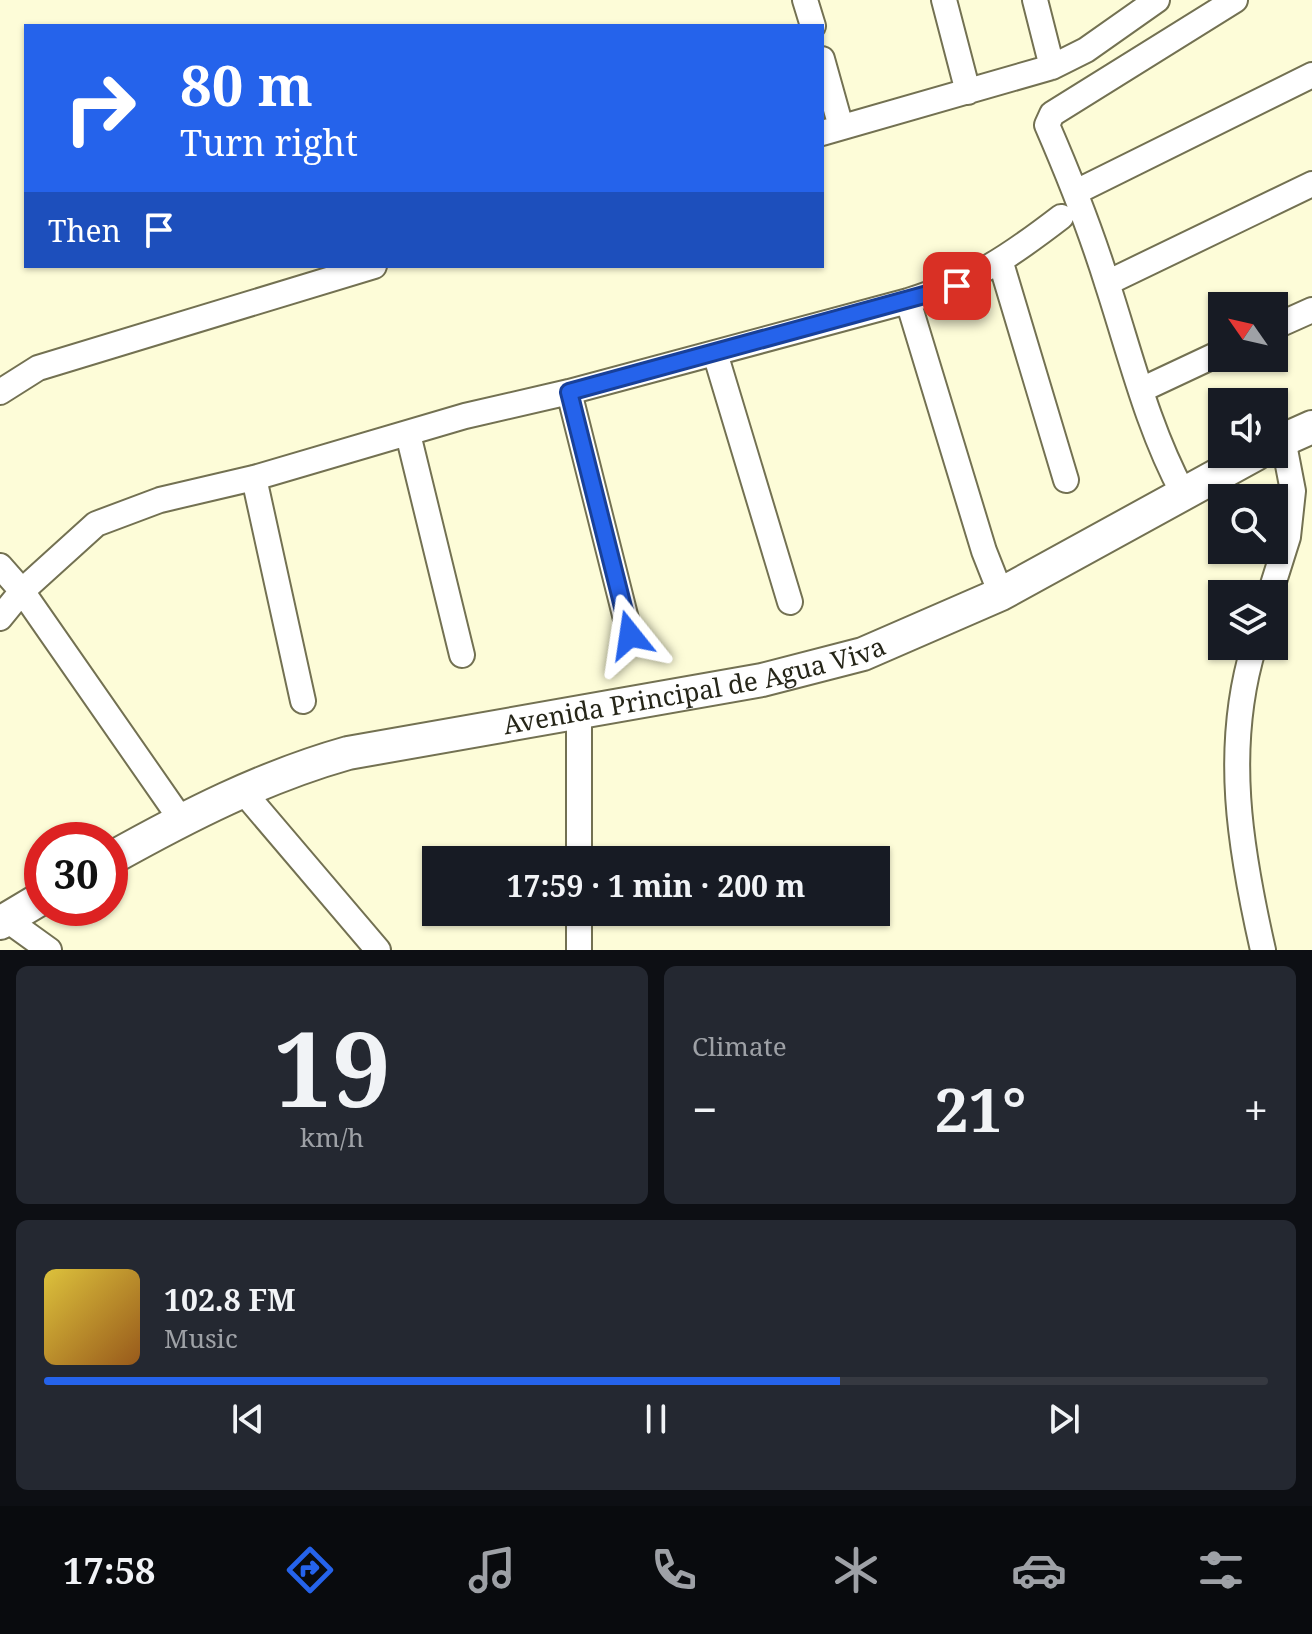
<!DOCTYPE html>
<meta charset="utf-8">
<style>
body{margin:0;font-family:"Noto Serif",serif;background:#242831;color:#f1f3f6;height:100vh;display:flex;flex-direction:column;font-size:30px;white-space:nowrap}
*{box-sizing:border-box;margin:0}
p{font-size:26px;color:#9ea1a6}
.icon{flex:none;width:44px;height:44px;fill:none;stroke:currentColor;stroke-width:2;stroke-linecap:round;stroke-linejoin:round}
.map{position:relative;height:950px;overflow:hidden}
.panel{display:flex;flex-direction:column;gap:16px;padding:16px;background:#0d0f14;flex:1}
.panel>*{flex:none}
.banner{position:absolute;left:24px;top:24px;width:800px;height:244px;border-radius:0px;box-shadow:0 2px 6px #0004;background:#2563eb;color:#fff;overflow:hidden}
.needle{width:52px;rotate:304deg}
.controls{position:absolute;left:1208px;top:292px;display:grid;gap:16px}
.controls a{display:grid;place-items:center;width:80px;height:80px;border-radius:0px;background:#171b24;box-shadow:0 2px 6px #0004;font-size:40px}
.speed{position:absolute;left:24px;top:822px;display:flex;gap:16px;font-size:40px;font-weight:700;text-align:center}
.speed>*{display:grid;place-content:center;width:104px;height:104px;border-radius:50%;background:#171b24;box-shadow:0 2px 6px #0004;line-height:1}
.speed .limit{border:12px solid #d22;background:#fff;color:#111}
.pin{position:absolute;display:grid;place-items:center;width:68px;height:68px;color:#fff;margin:-34px;border-radius:16px;box-shadow:0 4px 12px #0006}
.me{position:absolute;width:88px;margin:-44px;rotate:345deg;stroke-linejoin:round;filter:drop-shadow(0 0 6px #0008)}
.turn{display:flex;align-items:center;gap:28px;height:168px;padding:0 24px;font-size:36px}
.turn .icon{width:104px;height:104px;stroke-width:2.5}
.turn b{display:block;font-size:56px;line-height:68px}
.then{display:flex;align-items:center;height:76px;padding:0 24px;background:#0003;gap:16px;font-size:30px}
.big{font-size:60px;font-weight:700;line-height:1.1}
.panel .card{flex:1;display:flex;flex-direction:column;justify-content:center;gap:12px;min-width:0;padding:0 28px;border-radius:12px;background:#242831}
.panel .dial{align-items:center;gap:0}
.dial b{font-size:104px;line-height:1}
.song{display:flex;align-items:center;gap:24px}
.cover{width:96px;height:96px;border-radius:12px;background:linear-gradient(135deg,hsl(50 70% 55%),hsl(30 70% 35%))}
.played{height:8px;border-radius:4px;background:linear-gradient(90deg,#2563eb 65%,#363941 65%)}
.keys{display:flex;justify-content:space-around;direction:ltr}
.heat{display:flex;justify-content:space-between;align-items:center;font-size:44px;direction:ltr}
.panel .tiles{flex:1;display:grid;gap:16px;grid-template-columns:1fr 1fr}
.card:last-child{grid-column:span 2}
.trip{position:absolute;left:422px;top:846px;width:468px;height:80px;border-radius:0px;background:#171b24;box-shadow:0 2px 6px #0004;font-weight:700;line-height:80px;text-align:center}
.dock{display:flex;height:128px;justify-content:space-around;align-items:center;background:#090b0e;color:#9ea1a6}
.dock .icon{width:56px;height:56px}
.dock .on{color:#2563eb}
.dock b{font-size:36px;color:#f1f3f6}
.map>svg:first-child{display:block}
.lines{fill:none;stroke-linecap:round;stroke-linejoin:round}
.minor-casing{stroke:#737152;stroke-width:28}
.tertiary-casing{stroke:#737152;stroke-width:36}
.minor{stroke:#fff;stroke-width:24}
.tertiary{stroke:#fff;stroke-width:32}
.route-casing{stroke:#184099;stroke-width:20}
.route{stroke:#2563eb;stroke-width:14}
.labels{text-anchor:middle;stroke-width:6;stroke-linejoin:round;paint-order:stroke}
.street-label{font-size:26px;fill:#262619;stroke:#fdfcd8}
</style>
<div class="map">
<svg width="1312" height="950" viewBox="0 0 1312 950">
<rect width="100%" height="100%" fill="#fdfcd8"/>
<g class="lines">
<defs>
<path id="minor" d="M805,0L813,26
M944,0L968,92
M822,59L841,127
M1052,67L1086,50L1157,0
M822,133L1052,67L1035,0
M1076,192L1312,75
M1001,263L1066,480
M1107,283L1312,184
M908,301L984,551L1001,594
M1274,327L1312,310
M715,353L790,602
M1141,390L1222,352
M0,392L38,368L374,266
M569,392L630,635
M408,434L462,655
M254,478L303,701
M1183,493C1148,428 1131,357 1108,286C1091,231 1070,178 1047,125L1052,114L1235,0
M0,566L22,591L182,821
M1270,594L1288,537L1293,491L1283,439
M0,618L22,591L96,524L160,500L254,478L465,416L569,392L908,301C976,279 1005,260 1061,217
M1254,646C1223,748 1240,849 1263,950
M579,710V860
M241,789L378,950
M579,912V950
M6,919L49,950"/>
<g id="tertiary">
<path d="M1274,444L1312,427"/>
<path id="s1" d="M110,859C187,816 263,777 348,753L762,680L863,654L1001,594L1256,454"/>
<path d="M0,923L42,898"/>
</g>
</defs>
<use href="#minor" class="minor-casing"/>
<use href="#tertiary" class="tertiary-casing"/>
<use href="#minor" class="minor"/>
<use href="#tertiary" class="tertiary"/>
</g>
<g class="lines">
<defs>
<path id="route" d="M630,635L569,392L957,286"/>
</defs>
<use href="#route" class="route-casing"/>
<use href="#route" class="route"/>
</g>
<g class="labels">
<g class="street-label">
<text dy="9" stroke="none"><textPath href="#s1" startOffset="614">Avenida Principal de Agua Viva</textPath></text>
</g>
</g>
</svg>
<div class="controls">
<a><svg class="needle" viewBox="-14 -14 28 28"><path d="M0-13l5 13h-10z" fill="#e53935"/><path d="M0 13l5-13h-10z" fill="#9ea1a6"/></svg></a>
<a><svg class="icon" aria-label="sound" viewBox="0 0 24 24"><path d="M4 9h4l5-4v14l-5-4H4zM17 9q2 3 0 6"/></svg></a>
<a><svg class="icon" aria-label="search" viewBox="0 0 24 24"><circle cx="10" cy="10" r="6"/><path d="M15 15l6 6"/></svg></a>
<a><svg class="icon" aria-label="layers" viewBox="0 0 24 24"><path d="M12 4l9 5-9 5-9-5zM3 14l9 5 9-5"/></svg></a>
</div>
<div class="speed"><div class="limit">30</div></div>
<div class="pin" style="left:957px;top:286px;background:#d93025"><svg class="icon" aria-label="arrive" viewBox="0 0 24 24"><path d="M6 21V4h12l-3 4 3 4H6"/></svg></div>
<svg class="me" style="left:630px;top:635px" viewBox="-20 -20 40 40"><path d="M0-17L14 15 0 8-14 15z" fill="#2563eb" stroke="#fff" stroke-width="4"/></svg>
<div class="trip">17:59 · 1 min · 200 m</div>
<div class="banner">
<div class="turn"><svg class="icon" aria-label="right" viewBox="0 0 24 24"><path d="M7 20v-9h11M14 6l5 5-5 5"/></svg><div><b>80 m</b>Turn right</div></div>
<div class="then">Then<svg class="icon" aria-label="arrive" viewBox="0 0 24 24"><path d="M6 21V4h12l-3 4 3 4H6"/></svg></div>
</div>
</div>
<section class="panel">
<div class="tiles">
<div class="card dial"><b>19</b><p>km/h</p></div>
<div class="card"><p>Climate</p>
<div class="heat"><a>−</a><b class="big">21°</b><a>+</a></div>
</div>
<div class="card">
<div class="song"><i class="cover"></i><div><b>102.8 FM</b><p>Music</p></div></div>
<div class="played"></div>
<div class="keys"><svg class="icon" aria-label="previous" viewBox="0 0 24 24"><path d="M18 5L8 12l10 7zM5 5v14"/></svg><svg class="icon" aria-label="pause" viewBox="0 0 24 24"><path d="M8 5v14M16 5v14"/></svg><svg class="icon" aria-label="next" viewBox="0 0 24 24"><path d="M6 5l10 7-10 7zM19 5v14"/></svg></div>
</div>
</div>
</section>
<nav class="dock">
<b>17:58</b>
<svg class="icon on" aria-label="directions" viewBox="0 0 24 24"><path d="M12 3l9 9-9 9-9-9zM9 14v-3h6M13 9l2 2-2 2"/></svg>
<svg class="icon" aria-label="music" viewBox="0 0 24 24"><path d="M9 18V5l10-2v13"/><circle cx="6" cy="18" r="3"/><circle cx="16" cy="16" r="3"/></svg>
<svg class="icon" aria-label="phone" viewBox="0 0 24 24"><path d="M5 4h4l2 5-3 2q2 4 5 5l2-3 5 2v4C11 20 4 13 5 4z"/></svg>
<svg class="icon" aria-label="climate" viewBox="0 0 24 24"><path d="M12 3v18M4 7l16 10M4 17L20 7"/></svg>
<svg class="icon" aria-label="car" viewBox="0 0 24 24"><path d="M5 17H2v-5l4-1 3-4h7l3 4 3 1v5h-3M9 17h6M6 11h13"/><circle cx="7" cy="17" r="2"/><circle cx="17" cy="17" r="2"/></svg>
<svg class="icon" aria-label="filters" viewBox="0 0 24 24"><path d="M4 7h16M4 17h16"/><circle cx="9" cy="7" r="2"/><circle cx="15" cy="17" r="2"/></svg>
</nav>
